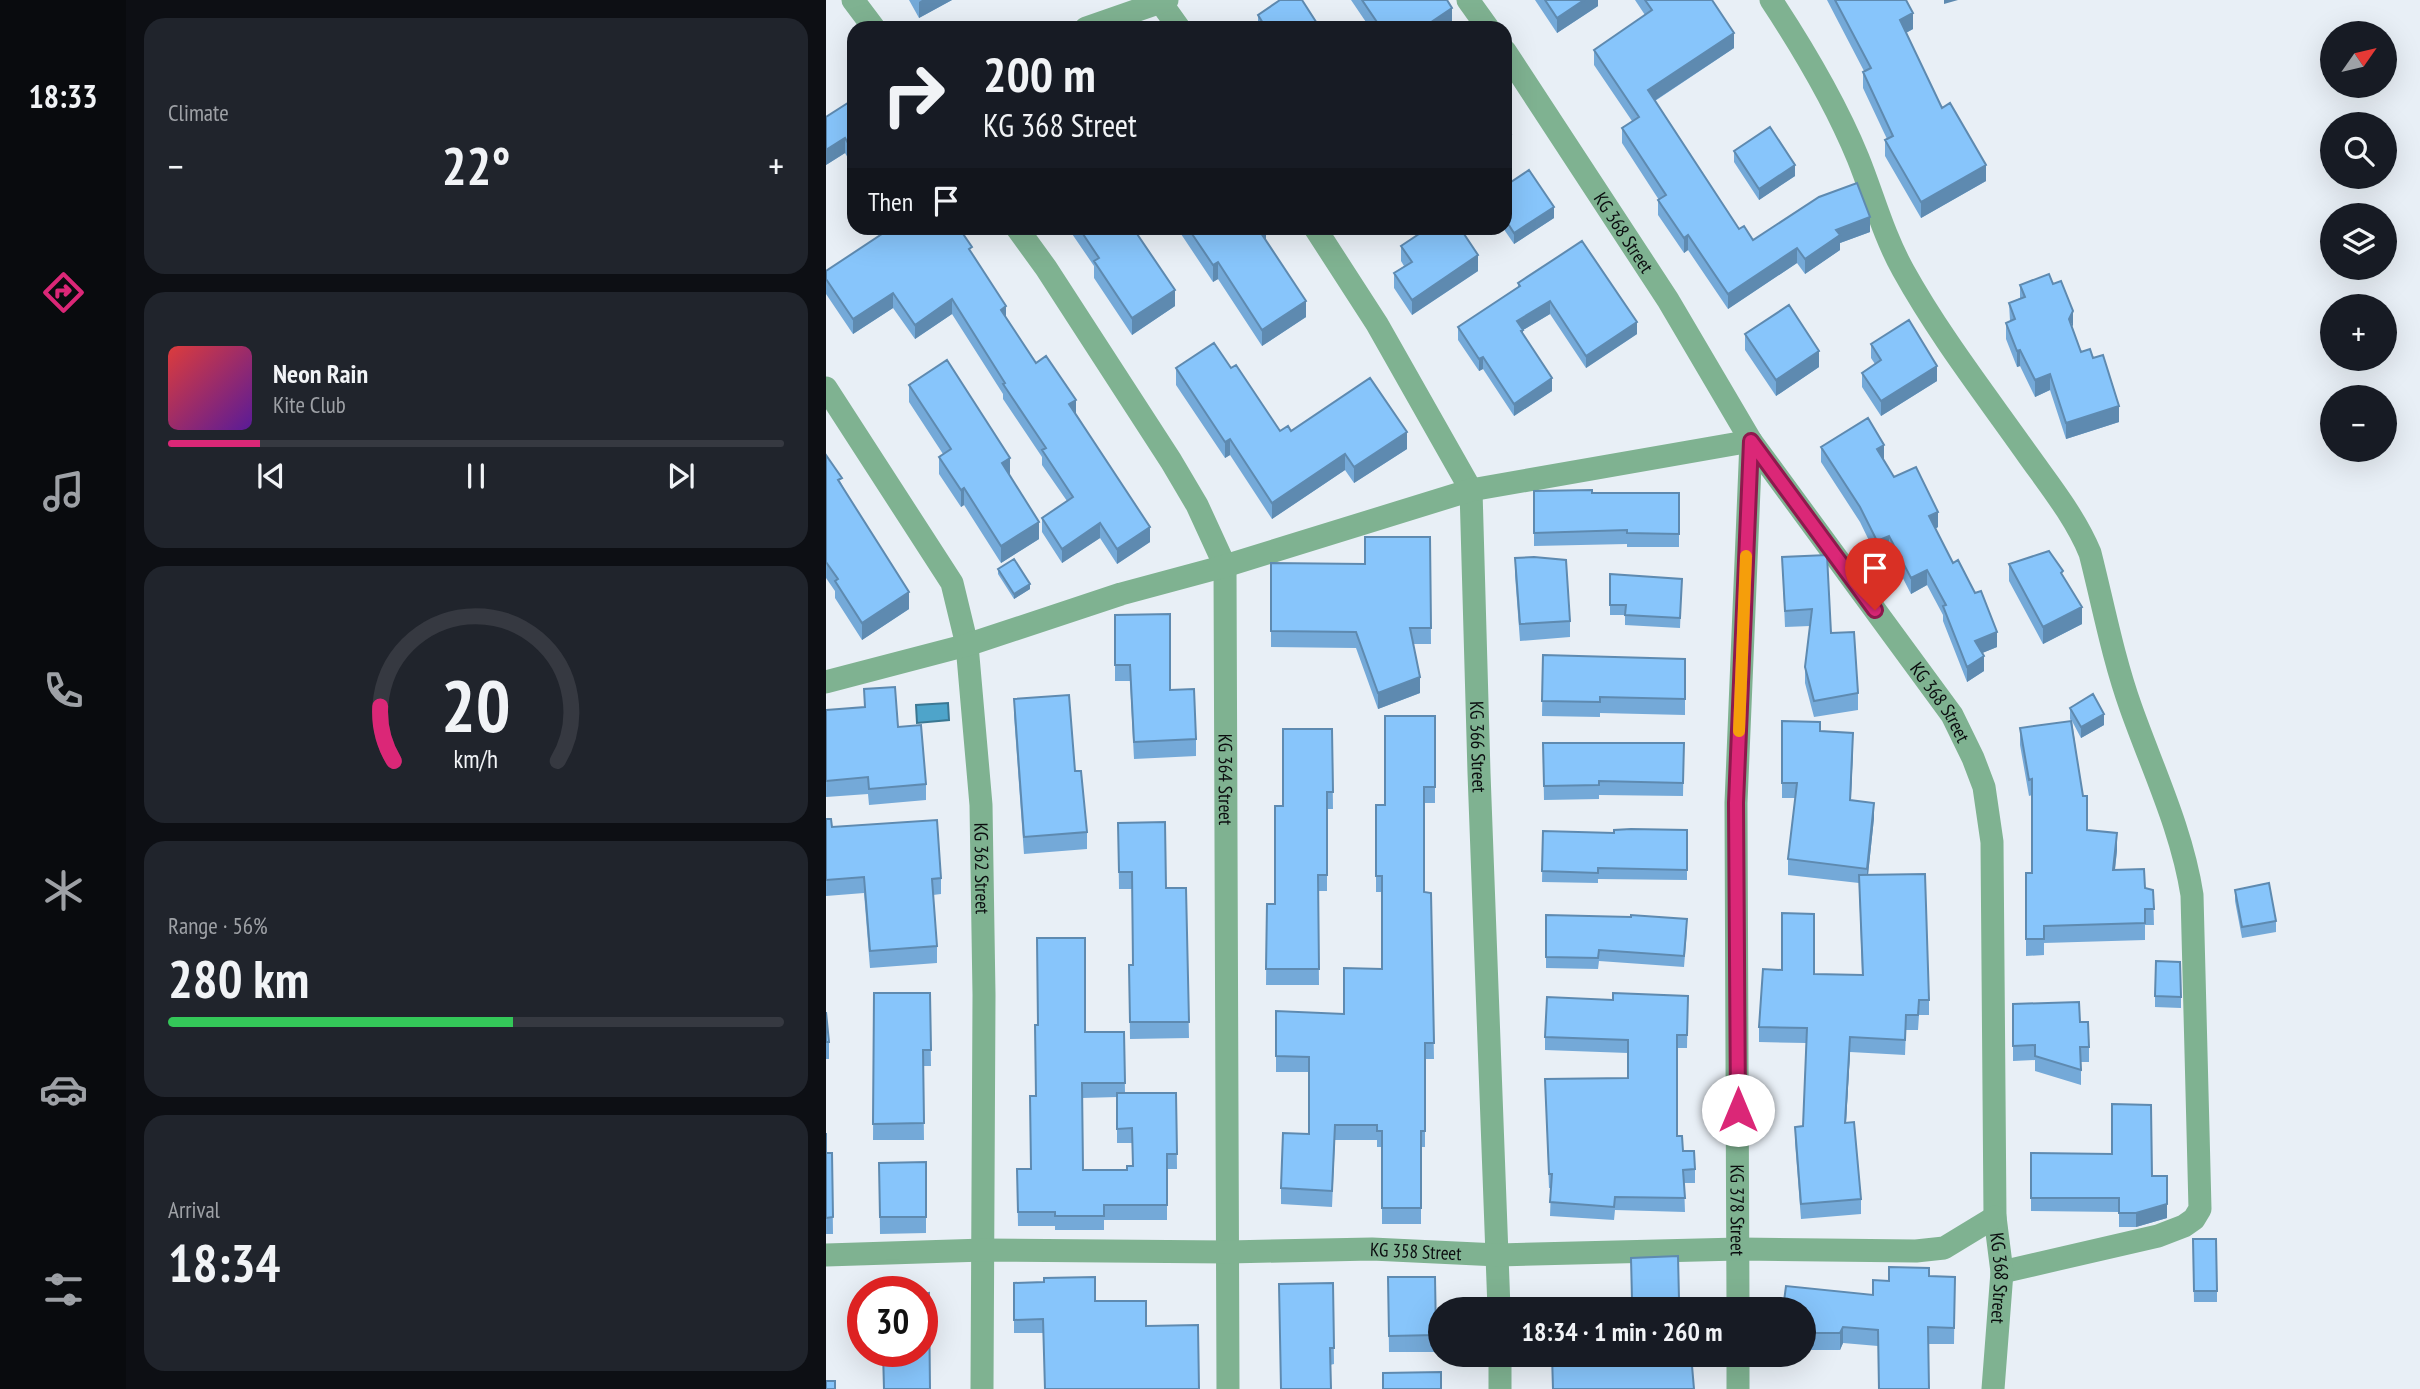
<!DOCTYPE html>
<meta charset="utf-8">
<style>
body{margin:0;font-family:"PT Sans Narrow",sans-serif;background:#20242c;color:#f1f3f6;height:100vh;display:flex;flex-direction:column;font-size:26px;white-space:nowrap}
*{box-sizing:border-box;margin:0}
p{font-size:23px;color:#9ea1a6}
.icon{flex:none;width:38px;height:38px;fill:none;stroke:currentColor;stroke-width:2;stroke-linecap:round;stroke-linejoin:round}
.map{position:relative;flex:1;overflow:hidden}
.details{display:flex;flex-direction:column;gap:18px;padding:18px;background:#0d0f14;width:700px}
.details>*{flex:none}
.banner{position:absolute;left:21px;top:21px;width:665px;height:214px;border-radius:21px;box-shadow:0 7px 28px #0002;background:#171b24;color:#f1f3f6;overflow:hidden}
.needle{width:46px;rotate:56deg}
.tools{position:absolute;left:1494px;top:21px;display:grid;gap:14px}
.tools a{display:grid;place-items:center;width:77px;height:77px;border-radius:50%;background:#171b24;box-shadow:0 7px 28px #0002;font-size:35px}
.speed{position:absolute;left:21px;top:1276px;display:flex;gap:14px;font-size:35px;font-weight:700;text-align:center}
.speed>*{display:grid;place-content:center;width:91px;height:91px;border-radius:50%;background:#171b24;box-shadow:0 7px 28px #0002;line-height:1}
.speed .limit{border:10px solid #d22;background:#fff;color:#111}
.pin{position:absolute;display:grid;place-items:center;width:60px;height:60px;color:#fff;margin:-72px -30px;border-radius:50% 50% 50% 0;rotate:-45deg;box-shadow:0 0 7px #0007}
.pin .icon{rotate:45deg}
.me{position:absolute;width:77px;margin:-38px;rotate:0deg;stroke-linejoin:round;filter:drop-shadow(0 0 5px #0008)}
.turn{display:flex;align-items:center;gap:24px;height:147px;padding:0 21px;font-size:32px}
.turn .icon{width:91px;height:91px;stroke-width:2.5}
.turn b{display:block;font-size:49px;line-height:60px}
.then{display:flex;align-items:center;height:66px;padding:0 21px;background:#0003;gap:14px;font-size:26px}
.big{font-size:52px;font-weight:800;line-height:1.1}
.details .tile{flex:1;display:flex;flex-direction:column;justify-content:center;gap:10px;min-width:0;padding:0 24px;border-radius:21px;background:#20242c}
.details .dial{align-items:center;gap:0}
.dial svg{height:182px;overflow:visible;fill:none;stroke:#363941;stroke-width:7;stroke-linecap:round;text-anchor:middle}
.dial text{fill:#f1f3f6;stroke:none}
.song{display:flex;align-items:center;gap:21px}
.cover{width:84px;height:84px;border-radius:10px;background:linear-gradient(135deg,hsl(0 70% 55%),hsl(270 70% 35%))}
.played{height:7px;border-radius:4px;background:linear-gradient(90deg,#db2777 15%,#363941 15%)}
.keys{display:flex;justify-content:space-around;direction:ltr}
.heat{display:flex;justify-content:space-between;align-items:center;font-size:38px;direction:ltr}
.charge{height:10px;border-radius:5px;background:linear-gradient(90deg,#34c759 56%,#363941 0)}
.trip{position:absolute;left:602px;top:1297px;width:388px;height:70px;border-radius:35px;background:#171b24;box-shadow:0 7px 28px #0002;font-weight:800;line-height:70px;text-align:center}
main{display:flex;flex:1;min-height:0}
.menu{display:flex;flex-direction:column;width:126px;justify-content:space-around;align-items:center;background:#090b0e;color:#9ea1a6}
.menu .icon{width:49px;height:49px}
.menu .active{color:#db2777}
.menu b{font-size:32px;color:#f1f3f6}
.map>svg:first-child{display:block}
.water{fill:#4ea4ca;stroke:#3a7792;stroke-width:2}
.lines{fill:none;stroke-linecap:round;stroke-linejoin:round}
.street{stroke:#7fb291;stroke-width:23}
.wall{fill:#74a9d8;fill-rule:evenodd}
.shaded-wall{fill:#5e8ab0}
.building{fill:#87c5fb;stroke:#5e8ab0;stroke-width:2}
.route-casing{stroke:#8e194d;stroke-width:18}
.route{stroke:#db2777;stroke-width:12}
.slow{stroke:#f59e0b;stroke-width:12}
.labels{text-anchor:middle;stroke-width:7;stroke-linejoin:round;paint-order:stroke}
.street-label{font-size:19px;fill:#0b0d0f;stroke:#e8eff6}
</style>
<main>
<nav class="menu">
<b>18:33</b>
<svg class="icon active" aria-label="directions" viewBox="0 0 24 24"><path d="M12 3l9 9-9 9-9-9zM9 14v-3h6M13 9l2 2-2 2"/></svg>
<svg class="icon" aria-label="music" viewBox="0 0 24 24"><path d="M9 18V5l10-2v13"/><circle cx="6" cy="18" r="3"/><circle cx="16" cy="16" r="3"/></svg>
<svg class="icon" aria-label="phone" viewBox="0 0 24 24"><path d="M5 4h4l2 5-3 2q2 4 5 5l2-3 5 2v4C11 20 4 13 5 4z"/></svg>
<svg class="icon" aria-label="climate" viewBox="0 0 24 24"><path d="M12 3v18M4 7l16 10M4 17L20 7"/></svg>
<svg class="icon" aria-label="car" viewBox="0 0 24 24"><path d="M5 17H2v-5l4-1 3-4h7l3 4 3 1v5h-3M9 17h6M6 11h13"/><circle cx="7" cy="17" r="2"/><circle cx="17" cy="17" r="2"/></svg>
<svg class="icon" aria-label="filters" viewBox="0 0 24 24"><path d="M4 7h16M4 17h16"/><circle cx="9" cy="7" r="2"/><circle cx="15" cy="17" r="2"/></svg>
</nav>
<section class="details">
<div class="tile"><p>Climate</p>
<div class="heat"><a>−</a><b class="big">22°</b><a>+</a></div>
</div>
<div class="tile">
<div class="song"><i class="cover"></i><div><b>Neon Rain</b><p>Kite Club</p></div></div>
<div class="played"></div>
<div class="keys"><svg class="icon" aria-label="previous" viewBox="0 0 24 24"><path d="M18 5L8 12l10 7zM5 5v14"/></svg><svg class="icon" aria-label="pause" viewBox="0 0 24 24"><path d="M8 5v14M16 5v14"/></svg><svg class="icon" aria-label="next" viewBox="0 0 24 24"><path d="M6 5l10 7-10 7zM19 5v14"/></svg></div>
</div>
<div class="tile dial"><svg viewBox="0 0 100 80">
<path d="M14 69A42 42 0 1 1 86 69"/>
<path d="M14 69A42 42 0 0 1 8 45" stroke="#db2777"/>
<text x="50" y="56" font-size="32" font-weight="700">20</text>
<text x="50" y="72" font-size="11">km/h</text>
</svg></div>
<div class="tile"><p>Range · 56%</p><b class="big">280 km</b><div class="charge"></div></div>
<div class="tile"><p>Arrival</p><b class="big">18:34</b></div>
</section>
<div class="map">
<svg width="1594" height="1389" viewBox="0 0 1594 1389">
<rect width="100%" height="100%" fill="#e8eff6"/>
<path class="water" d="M122,703L123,720L91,723L90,705Z"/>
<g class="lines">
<g class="street">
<path d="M27,0L48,28"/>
<path d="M333,0L353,28"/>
<path d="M642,0L662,28"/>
<path d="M945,0C978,50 1009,102 1032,158C1047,195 1057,234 1077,270C1113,335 1159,394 1202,455C1224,486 1249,517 1264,553C1277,604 1287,658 1305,708C1327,770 1356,830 1366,895L1374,1209L1368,1219L1358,1226L1332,1236L1176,1272"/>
<path d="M260,28L341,0"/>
<path id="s1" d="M679,51L842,300L925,441L1126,715L1147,758L1158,787L1166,842L1169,1217L1176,1272L1167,1389"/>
<path id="s2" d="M191,228L220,268L345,461L371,505L399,566L402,1389"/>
<path id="s3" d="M489,228L551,324L645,490L653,773L673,1309"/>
<path id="s4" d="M0,388L126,583L141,645L155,805L158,995L156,1389"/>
<path id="s5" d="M0,682L141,645L295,594L399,566L645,490L925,441L910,803L912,1309"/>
<path id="s6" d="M0,1255L158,1250L402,1252L546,1249L672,1255L913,1249L1090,1251L1118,1248L1169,1217"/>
<path d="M674,1354V1389"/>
<path d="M912,1389V1354"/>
</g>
</g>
<path class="wall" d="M83,0H126L93,18Z
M525,0H604L626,24L621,28H544Z
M709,0H772V6L731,33Z
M809,0H886L908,48L829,101L913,229L927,240L1044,232L1014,243V250L979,274L971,263L902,309L862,250L858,253L832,215V200H833L796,143V128L806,121L768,65V50L819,15Z
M1001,0H1080L1087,29L1080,33L1116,108L1160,181L1095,218L1059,156V140L1061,139L1037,88V72L1038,71Z
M432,15L494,28H432Z
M28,99V168L19,153L0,165Z
M908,151L969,176L933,200L908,162Z
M679,186L728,218L688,244L677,228H679Z
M242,228H307L349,306L306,335L268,278V266Z
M351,228H439L440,241L480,317L436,346L392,279L387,282Z
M543,228H559L548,235Z
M575,246L652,271L586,315L568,288V273L578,266L575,261Z
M146,253L180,319L210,363L250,415L324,542L291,564L274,538L236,563L216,532V518L241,501L216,465V457L177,399V394L126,314L89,339L67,308L27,334L0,294V271Z
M692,283L811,334L760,368L724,314L697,330V334L726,391L688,416L657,369L653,371L632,340V327L692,287Z
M1194,285L1246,328L1255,352L1267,358L1293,422L1240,439L1224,390L1209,397L1194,366L1191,367L1180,339V323L1184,321L1183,303L1194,298Z
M919,334L993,367L950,396L919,350Z
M1045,344L1111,381L1055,416L1036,387V373L1049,364L1045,358Z
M350,368H405L454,431H465L581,449L528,483L519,470L446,519L404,455L399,458L350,385Z
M83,385L184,474L183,475L213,539L175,563L138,505L135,507L113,474V457L117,454L83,402Z
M995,447L1058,460L1068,477L1112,527L1109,529L1171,647L1156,653L1158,671L1141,682L1117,621V615L1101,585L1085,594L1063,551L1051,557L1034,522L995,462Z
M0,455L83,609L36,640L9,598V591L0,578Z
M708,491L766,493H853V547H801V544L708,546Z
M604,537L605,644H587L594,693L552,709L530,648L445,647V563L539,564Z
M956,557L1005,633L1032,693V710L988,717L979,683V667L984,626L959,627Z
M689,558L744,621V637L694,641L689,575Z
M1183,564L1237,578L1256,624L1217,644L1183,581Z
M172,569L204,589L188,599L172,574Z
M784,574L856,579L854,628L799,625V615H784Z
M289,615L370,739V756L308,759L304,681H289Z
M717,655L859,659V715L774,713V717L716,716Z
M38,689L72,727L100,784V800L43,805L42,794L0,797V710L38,707Z
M188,699L249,771L261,832V849L198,854L188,715Z
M1244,708L1278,725L1255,738L1246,721L1261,830L1291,850L1289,870L1319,888L1327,890L1328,925H1319V940L1218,943V955L1200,956V873H1206V795L1203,796L1194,745V728L1245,721L1244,719Z
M609,716V803H598V892L605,893L608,1059H599V1147H595V1224H556V1147H551V1140H509L506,1207L455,1204V1188L483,1134V1072H450V1011L518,1014L556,969V892H550V805H559Z
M956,721L994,731L1027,749L1025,800L1048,818L1042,875L1103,1000V1015H1093L1092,1030H1080L1079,1055L1024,1052L1020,1123L1035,1199V1214L975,1219L969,1142V1127L977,1126L980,1043L933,1042V1027L988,974L1036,975L1033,883L962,875V859L969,798H956Z
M506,729L507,809H501V891H492L493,985H440L441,904H449L457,806Z
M717,743H858L857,796L773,795V799L718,800Z
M0,819L6,827L115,878V894L107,895L111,946V963L44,968L38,893L0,896Z
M292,823L340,888H360L363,1038L304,1039L303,965H307L306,889H293Z
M861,830V880L772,879V883L716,882L717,831L788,833Z
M1409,890L1450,921V932L1416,938L1409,901Z
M720,915L861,930L858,967L773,961L772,969L720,968Z
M48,993H104L105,1066H97L98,1140H47Z
M862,996L861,1048H851V1136L857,1151L869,1169V1183H858L859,1212L789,1210L788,1220L724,1216L725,1188H723L719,1079L802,1078V1053L719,1050V1037L787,1000Z
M1329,996L1355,997V1008L1329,1007Z
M1187,1004L1263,1047V1062H1255V1085L1209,1071V1060L1187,1061Z
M0,1012L3,1042V1059H0Z
M259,1032H298L299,1093H350L351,1169H341V1220H278V1230H229V1226H192L191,1169H205L209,1096ZM291,1097V1143H306V1166L301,1170H257L256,1098Z
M0,1133V1153H6L7,1234H0Z
M1205,1153L1326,1176L1341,1218L1310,1227H1293V1212L1205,1211Z
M100,1162V1233L54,1234L53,1163Z
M1367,1239L1391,1291V1302H1368Z
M1103,1276L1129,1277L1128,1344H1102L1052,1346L1017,1343L1014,1350H978V1309L1047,1295L1063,1281Z
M562,1277H609L610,1352H563Z
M218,1282L217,1333H188V1283Z
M507,1283L508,1364L504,1365L455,1389Z
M53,1351H96L57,1361H53Z"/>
<path class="shaded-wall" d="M96,0H126L93,18V2Z
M758,0H772V6L731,33V18Z
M1118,0H1132L1118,4Z
M626,8V24L621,28H598V27Z
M1087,13V29L1074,36V20Z
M908,33V48L822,105V90Z
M685,134V150L679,154V138Z
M19,138V153L0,165V150Z
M969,165V176L933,200V189Z
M1160,165V181L1095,218V202Z
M728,207V218L688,244V233Z
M1044,217V232L1014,243V250L979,274V259L1010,230Z
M548,228H559L548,235Z
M440,230V246L435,233Z
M862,235V250L858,253V238Z
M971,248V263L902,309V294Z
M652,255V271L586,315V300Z
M392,262V279L387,282V265Z
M349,290V306L306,335V318Z
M67,293V308L27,334V319Z
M126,299V314L89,339V325Z
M480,301V317L436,346V330Z
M724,301V314L697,330V343L691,321Z
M180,306V321L175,310Z
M1247,311V327L1243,319Z
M811,322V334L760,368V356Z
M1194,350V366L1191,367V351Z
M993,351V367L950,396V380Z
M657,357V369L653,371V359Z
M1111,366V381L1055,416V401Z
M1224,374V390L1209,397V380Z
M726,378V391L688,416V404Z
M250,400V415L243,404Z
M1293,406V422L1240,439V423Z
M581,432V449L528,483V467Z
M404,439V455L399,458V442Z
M1058,445V460L1051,449Z
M519,454V470L446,519V503Z
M184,458V474L176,480V463Z
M138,488V505L135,507V490Z
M1112,512V527L1103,532V516Z
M213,522V539L175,563V546Z
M274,523V538L236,563V549Z
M324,527V542L291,564V549Z
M1063,536V551L1051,557V541Z
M1101,570V585L1085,594V578Z
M204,584V589L188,599V594Z
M83,592V609L36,640V623Z
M1256,607V624L1217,644V627Z
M1171,632V647L1149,656V641Z
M1158,656V671L1141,682V667Z
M594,677V693L552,709V693Z
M1278,714V725L1255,738V727Z
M1027,733V749L1024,815V800Z
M1048,803V818L1041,884V869Z
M1291,833V850L1287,886V870Z
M1024,1037V1052L1019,1138V1123Z
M1341,1204V1218L1310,1227V1213Z
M1017,1327V1343L1014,1350V1333Z"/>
<path class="building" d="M454,0H476L494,28H440L432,15Z
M536,0H621L626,8L598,27L599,28H555Z
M719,0H758L731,18Z
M819,0H886L908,33L822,90L913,229L918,226L927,240L993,197L1031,183L1044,217L1010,230L1014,235L979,259L971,248L902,294L862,235L858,238L832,200L840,195L796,128L813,117L768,50L826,10Z
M1009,0H1080L1087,13L1074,20L1116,108L1124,103L1160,165L1095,202L1059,140L1067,136L1037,72L1045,68Z
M28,99V153L19,138L0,150V117Z
M679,124L685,134L679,138Z
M944,127L969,165L933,189L908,151Z
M703,170L728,207L688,233L679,219V186Z
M65,228H133L146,247L143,249L180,306L175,310L210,363L220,356L250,400L243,404L324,527L291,549L274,523L236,549L216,518L247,497L216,450L220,448L177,384L179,383L126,299L89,325L67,293L27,319L0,279V271Z
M253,228H307L349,290L306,318L268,261L273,258Z
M362,228H439L440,230L435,233L480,301L436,330L392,262L387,265Z
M602,228H634L652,255L586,300L568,273L586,262L575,246Z
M756,241L811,322L760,356L724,301L691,321L697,330L695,331L726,378L688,404L657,357L653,359L632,327L694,286L692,283Z
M1223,274L1227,284L1235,281L1247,311L1243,319L1255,352L1264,349L1267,358L1277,355L1293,406L1240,423L1224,374L1209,380L1194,350L1191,351L1180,323L1189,319L1183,303L1199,297L1194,285Z
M963,305L993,351L950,380L919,334Z
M1083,320L1111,366L1055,401L1036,373L1055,360L1045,344Z
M388,343L405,368L410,365L454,431L462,426L465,431L544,378L581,432L528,467L519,454L446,503L404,439L399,442L350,368Z
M121,360L184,458L176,463L213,522L175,546L138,488L135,490L113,457L125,449L83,385Z
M1042,418L1058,445L1051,449L1068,477L1090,467L1112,512L1103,516L1127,563L1132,560L1149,593L1155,591L1171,632L1149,641L1158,656L1141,667L1117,606L1120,605L1101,570L1085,578L1063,536L1051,541L1034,507L995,447Z
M0,455L16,478L12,480L83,592L36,623L9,581L12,579L0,562Z
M766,490V493H853V534L801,533V530L708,533V491Z
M539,537H604L605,628H584L594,677L552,693L530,632L445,631V563L539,564Z
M1223,551L1237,571L1235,573L1256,607L1217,627L1183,564Z
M1001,555L1005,633L1028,632L1032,693L988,701L979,667L986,609L959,611L956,557Z
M708,557L740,560L744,621L694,624L689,558Z
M188,559L204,584L188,594L172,569Z
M784,574L856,579L854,618L799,615L800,605H784Z
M344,614V690L368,689L370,739L308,742L304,665H289V615Z
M717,655L859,659V699L774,697V702L716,701Z
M69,687L72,727L95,725L100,784L43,789L42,777L0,781V710L39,707L38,689Z
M1267,694L1278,714L1255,727L1244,708Z
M243,695L249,771H255L261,832L198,837L188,699Z
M559,716H609V787H598V892L605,893L608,1043H599V1131H595V1208H556V1131H551V1125H509L506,1191L455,1188L457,1133L483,1134V1057L450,1056V1011L518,1014V968L556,969V876H550V805H559Z
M956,721L994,722V731L1027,733L1024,800L1048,803L1041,869L962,859L971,783H956Z
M1245,721L1257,796H1261V830L1291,833L1287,870L1318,869L1319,888L1327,890L1328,909H1319V923L1218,926V939H1200V873H1206V779L1203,780L1194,728Z
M457,729H506L507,792H501V875H492L493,969H440L441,904H449V806H457Z
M717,743H858L857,783L773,781V785L718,786Z
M0,819H5L6,827L111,820L115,878L106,879L111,946L44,951L38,877L0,880Z
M339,822L340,888H360L363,1022H304L303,965H307L306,872H293L292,823Z
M805,829L861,830V870L772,868V873L716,871L717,831L788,833V830Z
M1099,874L1103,1000H1093L1092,1015H1080L1079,1040L1024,1037L1019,1123L1028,1122L1035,1199L975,1204L969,1127L977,1126L981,1028L933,1027L937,969L956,970V913L988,914V974L1037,975L1033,875Z
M1443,883L1450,921L1416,927L1409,890Z
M720,915L805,917V915L861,919L858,956L773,950L772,958L720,957Z
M211,938H259V1032H298L299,1083H256L257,1170H301V1166H307L306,1128L291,1129V1093H350L351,1154H341V1205H278V1216H229V1212H192L191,1169H205L204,1096H210L209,1025H212Z
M1330,961L1354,962L1355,997L1329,996Z
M48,993H104L105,1050H97L98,1123L47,1124Z
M787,993L862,996L861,1035H851V1136H856L857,1151H868L869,1169L857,1170L859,1198L789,1197L788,1207L724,1202L726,1174H723L719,1079L802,1078V1040L719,1037L721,997L787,1000Z
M1253,1002L1254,1022H1262L1263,1047H1254L1255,1070L1209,1056V1045L1187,1046V1004Z
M0,1012L3,1042H0Z
M1286,1104L1325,1105L1326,1176H1341V1204L1310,1213H1293V1198H1205V1153L1286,1154Z
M0,1133V1153H6L7,1217L0,1218Z
M100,1162V1217H54L53,1163Z
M1367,1239H1390L1391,1291H1368Z
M852,1256L853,1299H859V1309H729V1303L798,1302V1299H806L805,1258Z
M1063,1267L1103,1268V1276L1129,1277L1128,1328L1102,1327L1103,1389H1053L1052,1330L1017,1327L1014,1333H978V1309H957L960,1286L1047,1295V1280L1063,1281Z
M269,1277V1301H320V1326L372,1325L373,1389H219L217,1319L188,1320V1283L218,1282V1278Z
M562,1277H609L610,1335L563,1336Z
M507,1283L508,1348H504L505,1389H455L453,1284Z
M103,1293L104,1389H58L57,1351H96V1294Z
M730,1354H865L868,1389H727L726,1355H730Z
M615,1372V1389H557V1373Z
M0,1381H9V1389H0Z"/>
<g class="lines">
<defs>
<path id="route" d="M912,1110L910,803L925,441L1049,610"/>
</defs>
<use href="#route" class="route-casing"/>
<use href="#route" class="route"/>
<path class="slow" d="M913,731L920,556"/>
</g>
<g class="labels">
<g class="street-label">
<text dy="7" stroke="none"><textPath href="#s1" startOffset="217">KG 368 Street</textPath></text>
<text dy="7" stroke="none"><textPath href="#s1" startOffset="784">KG 368 Street</textPath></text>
<text dy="7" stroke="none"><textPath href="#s3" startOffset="562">KG 366 Street</textPath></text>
<text dy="7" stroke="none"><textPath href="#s2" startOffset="611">KG 364 Street</textPath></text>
<text dy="7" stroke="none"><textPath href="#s4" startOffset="520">KG 362 Street</textPath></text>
<text dy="7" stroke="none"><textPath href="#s5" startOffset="1727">KG 378 Street</textPath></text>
<text dy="7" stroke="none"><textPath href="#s6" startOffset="590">KG 358 Street</textPath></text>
<text dy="7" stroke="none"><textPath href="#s1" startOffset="1372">KG 368 Street</textPath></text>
</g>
</g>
</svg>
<div class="tools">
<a><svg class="needle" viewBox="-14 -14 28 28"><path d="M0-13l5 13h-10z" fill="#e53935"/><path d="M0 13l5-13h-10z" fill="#9ea1a6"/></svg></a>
<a><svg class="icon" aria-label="search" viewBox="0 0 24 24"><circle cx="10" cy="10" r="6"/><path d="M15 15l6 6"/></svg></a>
<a><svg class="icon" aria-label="layers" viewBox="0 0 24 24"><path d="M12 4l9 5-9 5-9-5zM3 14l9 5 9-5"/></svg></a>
<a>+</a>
<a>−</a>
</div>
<div class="speed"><div class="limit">30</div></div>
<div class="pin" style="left:1049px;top:610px;background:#d93025"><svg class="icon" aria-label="arrive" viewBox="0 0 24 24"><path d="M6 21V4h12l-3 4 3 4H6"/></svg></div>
<svg class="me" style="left:912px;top:1110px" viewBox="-20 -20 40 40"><circle r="19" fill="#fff"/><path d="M0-13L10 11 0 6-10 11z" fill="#db2777"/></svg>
<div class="trip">18:34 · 1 min · 260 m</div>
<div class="banner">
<div class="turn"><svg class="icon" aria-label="right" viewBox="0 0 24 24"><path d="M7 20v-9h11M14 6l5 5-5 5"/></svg><div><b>200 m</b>KG 368 Street</div></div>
<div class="then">Then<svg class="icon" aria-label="arrive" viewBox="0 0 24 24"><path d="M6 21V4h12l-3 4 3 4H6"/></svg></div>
</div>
</div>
</main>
